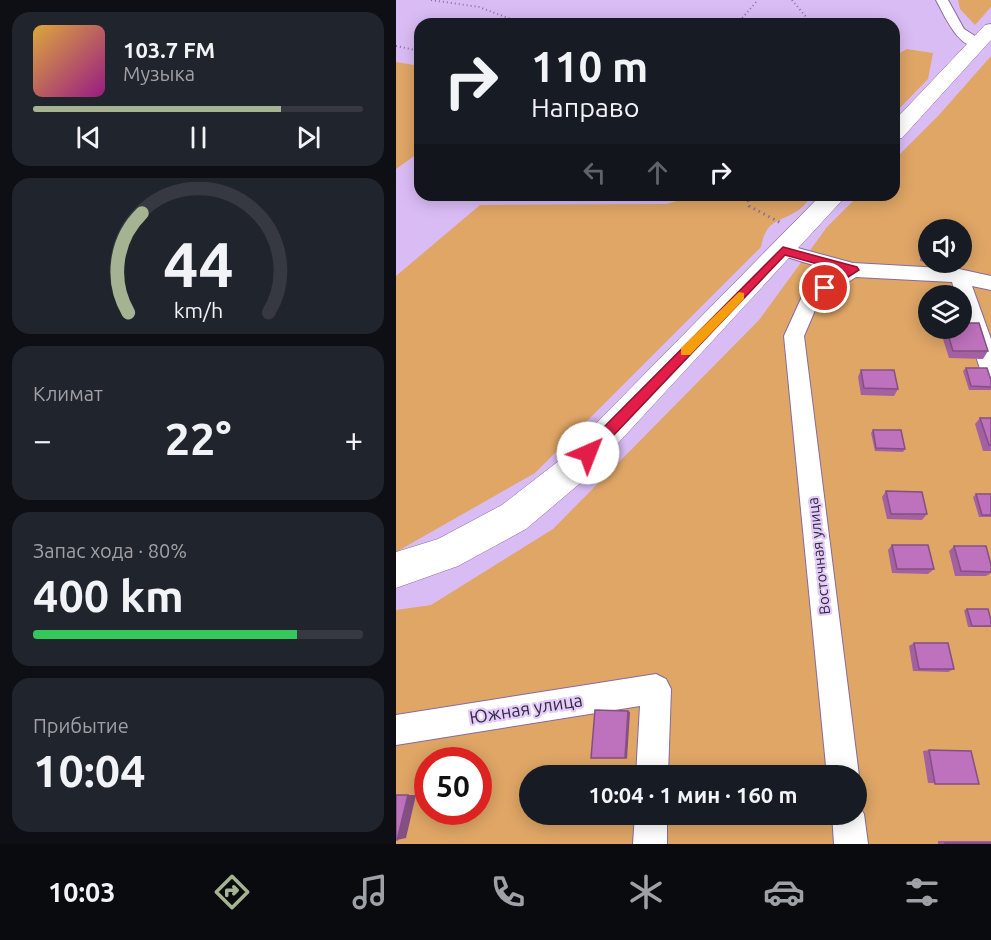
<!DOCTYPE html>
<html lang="ru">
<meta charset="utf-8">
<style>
body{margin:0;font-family:Ubuntu,sans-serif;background:#20242c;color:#f1f3f6;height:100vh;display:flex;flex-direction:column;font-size:22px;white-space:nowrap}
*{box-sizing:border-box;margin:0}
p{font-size:20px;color:#9ea1a6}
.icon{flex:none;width:33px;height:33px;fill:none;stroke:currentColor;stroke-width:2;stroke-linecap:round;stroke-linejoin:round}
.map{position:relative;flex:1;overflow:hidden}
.drawer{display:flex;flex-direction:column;gap:12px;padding:12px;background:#0d0f14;width:396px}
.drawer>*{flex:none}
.banner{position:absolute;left:18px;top:18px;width:486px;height:183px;border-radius:18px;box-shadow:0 3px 15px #0003;background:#171b24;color:#f1f3f6;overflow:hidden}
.controls{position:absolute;left:522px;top:219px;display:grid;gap:12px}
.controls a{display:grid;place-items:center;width:54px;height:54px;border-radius:50%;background:#171b24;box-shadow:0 3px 15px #0003;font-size:30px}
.speed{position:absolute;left:18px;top:747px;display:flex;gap:12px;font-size:30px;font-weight:700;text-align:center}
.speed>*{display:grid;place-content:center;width:78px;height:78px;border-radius:50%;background:#171b24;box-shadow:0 3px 15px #0003;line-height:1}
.speed .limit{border:9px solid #d22;background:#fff;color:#111}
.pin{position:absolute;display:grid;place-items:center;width:51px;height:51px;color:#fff;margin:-26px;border:3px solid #fff;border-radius:50%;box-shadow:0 2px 6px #0007}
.me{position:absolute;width:66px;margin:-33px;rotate:44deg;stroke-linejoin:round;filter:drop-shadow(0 0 4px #0008)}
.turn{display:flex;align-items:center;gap:21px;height:126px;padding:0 18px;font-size:27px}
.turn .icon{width:78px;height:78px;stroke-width:2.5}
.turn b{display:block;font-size:42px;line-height:51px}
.lanes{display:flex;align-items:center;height:57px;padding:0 18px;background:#0003;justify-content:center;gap:30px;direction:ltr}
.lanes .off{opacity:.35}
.big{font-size:45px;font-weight:700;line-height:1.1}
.drawer .card{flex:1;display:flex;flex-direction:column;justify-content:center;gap:9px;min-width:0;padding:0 21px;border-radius:18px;background:#20242c}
.drawer .dial{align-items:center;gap:0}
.dial svg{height:156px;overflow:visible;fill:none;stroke:#363941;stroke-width:7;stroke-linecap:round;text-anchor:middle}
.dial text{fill:#f1f3f6;stroke:none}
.song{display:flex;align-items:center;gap:18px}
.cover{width:72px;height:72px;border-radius:9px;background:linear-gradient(135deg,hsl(40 70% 55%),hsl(310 70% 35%))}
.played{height:6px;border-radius:3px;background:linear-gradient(90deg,#a5b392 75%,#363941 75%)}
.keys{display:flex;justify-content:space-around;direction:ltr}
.heat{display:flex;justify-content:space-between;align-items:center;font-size:33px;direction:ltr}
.charge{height:9px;border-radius:4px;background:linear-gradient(90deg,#34c759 80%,#363941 0)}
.trip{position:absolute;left:123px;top:765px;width:348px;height:60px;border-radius:30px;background:#171b24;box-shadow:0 3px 15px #0003;font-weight:700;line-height:60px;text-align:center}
.tabs{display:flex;height:96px;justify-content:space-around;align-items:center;background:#090b0e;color:#9ea1a6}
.tabs .icon{width:42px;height:42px}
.tabs .active{color:#a5b392}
.tabs b{font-size:27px;color:#f1f3f6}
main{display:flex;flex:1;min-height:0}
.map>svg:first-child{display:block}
.green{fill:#dfa666;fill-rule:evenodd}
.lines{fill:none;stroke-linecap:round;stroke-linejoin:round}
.minor-casing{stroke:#866a9f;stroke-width:2}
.secondary-casing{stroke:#866a9f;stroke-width:1}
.path-far1{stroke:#88739b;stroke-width:2;stroke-dasharray:1 3;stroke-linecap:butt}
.path{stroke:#88739b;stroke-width:3;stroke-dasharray:1.5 4;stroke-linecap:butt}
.minor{fill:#fff;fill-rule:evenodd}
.secondary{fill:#fff;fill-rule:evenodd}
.wall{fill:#a361a2}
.shaded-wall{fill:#854f84}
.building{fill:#be71bc;stroke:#854f84;stroke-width:1.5}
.route{fill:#e11d48;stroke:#92132f;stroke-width:1.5}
.slow{fill:#f59e0b}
.labels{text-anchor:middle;stroke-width:4.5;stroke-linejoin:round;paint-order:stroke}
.street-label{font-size:15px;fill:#33283e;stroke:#e4ccfa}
.near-street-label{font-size:18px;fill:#33283e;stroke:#e4ccfa}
</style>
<main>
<section class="drawer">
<div class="card">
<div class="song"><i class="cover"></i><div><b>103.7 FM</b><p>Музыка</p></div></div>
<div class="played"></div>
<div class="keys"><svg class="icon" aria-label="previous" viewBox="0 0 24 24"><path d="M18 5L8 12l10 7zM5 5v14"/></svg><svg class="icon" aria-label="pause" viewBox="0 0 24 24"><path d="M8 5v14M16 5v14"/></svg><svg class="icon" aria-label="next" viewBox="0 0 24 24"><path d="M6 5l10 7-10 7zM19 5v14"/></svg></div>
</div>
<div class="card dial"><svg viewBox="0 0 100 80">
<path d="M14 69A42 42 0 1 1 86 69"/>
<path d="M14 69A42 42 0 0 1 21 18" stroke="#a5b392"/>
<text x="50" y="56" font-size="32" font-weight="700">44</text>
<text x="50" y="72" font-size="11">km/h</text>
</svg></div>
<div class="card"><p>Климат</p>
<div class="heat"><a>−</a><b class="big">22°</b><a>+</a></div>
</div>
<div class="card"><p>Запас хода · 80%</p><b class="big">400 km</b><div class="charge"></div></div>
<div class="card"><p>Прибытие</p><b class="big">10:04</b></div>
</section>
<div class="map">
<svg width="595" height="844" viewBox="0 0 595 844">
<rect width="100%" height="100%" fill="#dabcf5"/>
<path class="green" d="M562,0H595V7L579,25L564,9Z
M511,49L537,53L532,79L498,114V56Z
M595,56V844H0V610L35,605L157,529L363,320L431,227L463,195H498V160L543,115ZM532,230H566V262H532ZM532,296H566V328H532ZM32,760H82V812H32ZM134,776H460V814H134Z
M0,62L24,66V152L0,169Z
M304,195H417C413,199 409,205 404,209C383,224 371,217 365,247L139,473L0,552V276L84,205L270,204Z"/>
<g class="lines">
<defs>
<path id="minor" d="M540,0H552L568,29L587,41V47C563,52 549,16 540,0Z
M387,244L457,263L563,269L595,276V290L576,286L595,339V377L588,375L584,369L566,312V296H560L556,282L460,277L423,301L408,336L463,776L460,781V776H431L388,336L408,292L440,272L381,254L378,250L381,246Z
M260,674L270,679L275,689L272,776H240L244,706L0,745V715Z
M460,801L468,814L472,844H438L436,814H460Z
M239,814H271V844H237Z"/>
<path id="secondary" d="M595,24V40L506,138L498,139V121L589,25Z
M425,195H451L188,480L130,529L62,566L0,588V552L42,539L106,505L164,460Z"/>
</defs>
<use href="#minor" class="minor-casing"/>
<use href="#secondary" class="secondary-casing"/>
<path class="path-far1" d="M35,0L83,7L128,24
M396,0L416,24
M341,24L362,0
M0,46L24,51"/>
<path class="path" d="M351,195L353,206L385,223"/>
<use href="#minor" class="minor"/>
<use href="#secondary" class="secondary"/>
</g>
<path class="wall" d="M526,243L532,244V262L524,261L525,247Z
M545,328H566L592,351L587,359L553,358L544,330Z
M570,368L595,380V390H573L567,371Z
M465,370L502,389L498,396L465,395L462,377Z
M584,418H595V451H587L579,424Z
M477,430L509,449L507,452L479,451L475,433Z
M490,491L531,514L526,520L491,519L486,497Z
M580,494H595V517H583L577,497Z
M496,545L538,569L532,574L496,573L492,550Z
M558,546L595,565V573L590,576H559L553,551Z
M571,609L595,620V626L593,627H572L568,610Z
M518,643L558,669L552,672L517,671L513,646Z
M533,750L583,784L532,783L527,751Z
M542,841H595V844H542Z"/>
<path class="shaded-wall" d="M232,711L234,712L231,759L229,758Z
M12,795H20L10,838L1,840Z"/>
<path class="building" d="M526,243L532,244V258L526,257Z
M566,323H583L592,351H557L550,328H566Z
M570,368H591L595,380V387L575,386Z
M465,370H498L502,389L468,388Z
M584,418H595V445H593Z
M477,430H505L509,449L480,448Z
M490,491L526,492L531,514H495Z
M580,494H595V515H586Z
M496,545H532L538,569H501Z
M558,546H590L595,565V572L565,571Z
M571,609H592L595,620V626H576Z
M518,643H552L558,669H523Z
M199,710L232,711L229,758H195Z
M533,750L575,751L583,784H539Z
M0,795H12L1,840H0Z
M549,843H595V844H549Z"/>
<path class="route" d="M387,247L461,267L463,270L429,292L425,291V285L447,271L389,255L197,457H187V448Z"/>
<path class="slow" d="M343,292L348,293V299L294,355H285V348Z"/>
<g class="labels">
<g class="street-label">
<text transform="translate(423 556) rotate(-96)" y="5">Восточная улица</text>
</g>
<g class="near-street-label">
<text transform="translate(130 709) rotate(-9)" y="6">Южная улица</text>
</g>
</g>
</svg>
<div class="controls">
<a><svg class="icon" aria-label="sound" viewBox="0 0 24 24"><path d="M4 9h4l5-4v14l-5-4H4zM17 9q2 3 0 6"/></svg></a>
<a><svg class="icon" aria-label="layers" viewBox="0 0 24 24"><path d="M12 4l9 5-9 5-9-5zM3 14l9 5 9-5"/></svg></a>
</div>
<div class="speed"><div class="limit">50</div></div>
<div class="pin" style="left:429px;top:288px;background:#d93025"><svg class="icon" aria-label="arrive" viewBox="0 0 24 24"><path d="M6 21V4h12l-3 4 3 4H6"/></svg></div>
<svg class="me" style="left:192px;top:453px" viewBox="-20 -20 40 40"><circle r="19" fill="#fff"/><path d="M0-13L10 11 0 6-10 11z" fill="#e11d48"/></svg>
<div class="trip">10:04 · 1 мин · 160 m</div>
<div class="banner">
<div class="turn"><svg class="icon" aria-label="right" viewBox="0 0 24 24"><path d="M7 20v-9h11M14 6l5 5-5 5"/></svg><div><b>110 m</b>Направо</div></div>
<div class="lanes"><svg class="icon off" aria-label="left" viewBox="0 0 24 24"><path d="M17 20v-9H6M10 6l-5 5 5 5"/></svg><svg class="icon off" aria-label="ahead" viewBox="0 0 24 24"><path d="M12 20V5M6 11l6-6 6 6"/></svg><svg class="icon" aria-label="right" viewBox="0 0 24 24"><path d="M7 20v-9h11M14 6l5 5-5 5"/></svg></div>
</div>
</div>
</main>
<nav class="tabs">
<b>10:03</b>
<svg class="icon active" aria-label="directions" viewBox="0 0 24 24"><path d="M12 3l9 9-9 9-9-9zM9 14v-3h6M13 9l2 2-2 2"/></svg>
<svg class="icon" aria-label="music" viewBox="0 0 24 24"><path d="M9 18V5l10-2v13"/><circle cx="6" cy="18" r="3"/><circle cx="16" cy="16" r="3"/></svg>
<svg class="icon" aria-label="phone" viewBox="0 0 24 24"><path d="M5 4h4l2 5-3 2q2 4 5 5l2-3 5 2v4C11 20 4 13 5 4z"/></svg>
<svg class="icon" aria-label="climate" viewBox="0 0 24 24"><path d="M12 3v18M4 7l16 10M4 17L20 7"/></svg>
<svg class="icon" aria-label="car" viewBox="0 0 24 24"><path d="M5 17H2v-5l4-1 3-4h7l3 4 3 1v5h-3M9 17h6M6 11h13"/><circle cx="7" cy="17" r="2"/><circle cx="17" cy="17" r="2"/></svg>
<svg class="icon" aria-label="filters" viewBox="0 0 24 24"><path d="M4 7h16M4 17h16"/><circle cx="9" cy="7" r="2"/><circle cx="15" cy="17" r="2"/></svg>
</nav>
